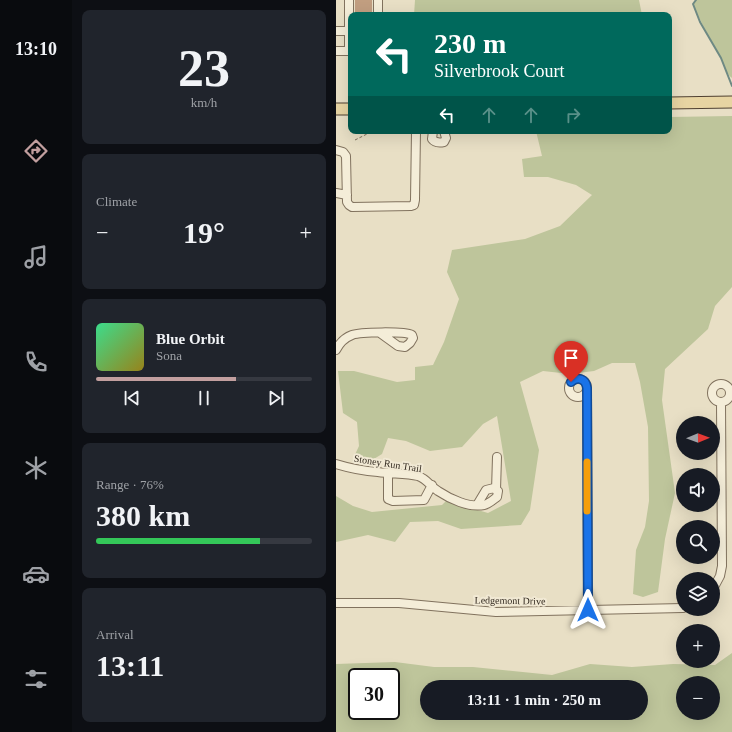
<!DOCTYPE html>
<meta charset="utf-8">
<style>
body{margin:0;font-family:"Times New Roman",serif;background:#20242c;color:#f1f3f6;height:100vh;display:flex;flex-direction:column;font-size:15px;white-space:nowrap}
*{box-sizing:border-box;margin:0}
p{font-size:13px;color:#9ea1a6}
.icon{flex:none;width:22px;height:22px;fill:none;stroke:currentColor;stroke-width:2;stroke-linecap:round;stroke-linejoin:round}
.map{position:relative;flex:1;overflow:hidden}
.sheet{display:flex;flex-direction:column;gap:10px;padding:10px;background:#0d0f14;width:264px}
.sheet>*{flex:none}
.hud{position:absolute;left:12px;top:12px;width:324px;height:122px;border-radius:8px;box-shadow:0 4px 16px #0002;background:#00695c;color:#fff;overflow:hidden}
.needle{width:26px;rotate:89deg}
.controls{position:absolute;left:340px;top:416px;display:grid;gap:8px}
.controls a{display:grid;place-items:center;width:44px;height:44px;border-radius:50%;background:#171b24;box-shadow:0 4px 16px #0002;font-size:20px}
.speed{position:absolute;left:12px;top:668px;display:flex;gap:8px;font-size:20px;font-weight:700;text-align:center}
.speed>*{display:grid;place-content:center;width:52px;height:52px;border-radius:50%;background:#171b24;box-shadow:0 4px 16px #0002;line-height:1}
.speed .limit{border:2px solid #111;border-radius:6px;background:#fff;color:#111}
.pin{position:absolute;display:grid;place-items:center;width:34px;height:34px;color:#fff;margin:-41px -17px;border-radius:50% 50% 50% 0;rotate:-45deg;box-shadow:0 0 4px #0007}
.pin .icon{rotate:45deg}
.me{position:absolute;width:44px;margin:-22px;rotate:0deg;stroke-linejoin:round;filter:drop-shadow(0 0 3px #0008)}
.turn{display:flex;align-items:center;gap:14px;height:84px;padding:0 20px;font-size:18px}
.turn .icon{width:52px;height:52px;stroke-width:2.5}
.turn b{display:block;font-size:28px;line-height:34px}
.lanes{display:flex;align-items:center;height:38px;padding:0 20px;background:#0003;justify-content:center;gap:20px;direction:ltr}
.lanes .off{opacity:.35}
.big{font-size:30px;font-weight:800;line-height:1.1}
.sheet .tile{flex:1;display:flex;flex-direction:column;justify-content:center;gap:6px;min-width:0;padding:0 14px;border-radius:8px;background:#20242c}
.sheet .dial{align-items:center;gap:0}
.dial b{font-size:52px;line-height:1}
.song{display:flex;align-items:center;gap:12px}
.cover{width:48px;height:48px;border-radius:6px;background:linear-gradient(135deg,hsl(150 70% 55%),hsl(50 70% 35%))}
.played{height:4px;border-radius:2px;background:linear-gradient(90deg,#c29f9f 65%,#363941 65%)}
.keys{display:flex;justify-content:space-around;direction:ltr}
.heat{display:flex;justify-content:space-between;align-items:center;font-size:22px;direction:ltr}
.charge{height:6px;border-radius:3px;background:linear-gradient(90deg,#34c759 76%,#363941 0)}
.trip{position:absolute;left:84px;top:680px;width:228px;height:40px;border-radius:20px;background:#171b24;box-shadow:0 4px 16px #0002;font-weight:800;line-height:40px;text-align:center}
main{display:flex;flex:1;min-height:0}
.menu{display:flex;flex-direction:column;width:72px;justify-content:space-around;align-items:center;background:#090b0e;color:#9ea1a6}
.menu .icon{width:28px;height:28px}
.menu .on{color:#c29f9f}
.menu b{font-size:18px;color:#f1f3f6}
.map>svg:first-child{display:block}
.green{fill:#bec59b;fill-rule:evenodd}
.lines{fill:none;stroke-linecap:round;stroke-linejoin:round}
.stream{stroke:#6e8983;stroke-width:2}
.building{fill:#c19e80}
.minor-casing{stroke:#81725e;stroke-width:10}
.major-casing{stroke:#4f4031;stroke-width:13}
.path{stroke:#81725e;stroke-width:1;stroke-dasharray:3 2;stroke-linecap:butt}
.minor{stroke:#f4edd8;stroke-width:8}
.major{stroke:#e7d4a2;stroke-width:11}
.route-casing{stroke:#114b97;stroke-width:10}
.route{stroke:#1a73e8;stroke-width:7}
.slow{stroke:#f59e0b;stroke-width:7}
.labels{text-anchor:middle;stroke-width:4;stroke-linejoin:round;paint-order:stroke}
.street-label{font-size:10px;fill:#332a20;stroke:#f1e9d4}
</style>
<main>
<nav class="menu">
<b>13:10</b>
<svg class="icon on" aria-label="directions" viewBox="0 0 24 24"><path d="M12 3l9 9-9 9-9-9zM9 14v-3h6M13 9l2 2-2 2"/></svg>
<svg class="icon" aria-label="music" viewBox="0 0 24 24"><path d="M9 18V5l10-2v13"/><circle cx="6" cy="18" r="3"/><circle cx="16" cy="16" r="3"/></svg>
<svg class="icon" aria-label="phone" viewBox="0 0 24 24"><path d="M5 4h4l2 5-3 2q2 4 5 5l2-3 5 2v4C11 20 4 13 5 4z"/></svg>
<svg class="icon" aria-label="climate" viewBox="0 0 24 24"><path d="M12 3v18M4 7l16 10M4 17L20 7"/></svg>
<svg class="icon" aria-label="car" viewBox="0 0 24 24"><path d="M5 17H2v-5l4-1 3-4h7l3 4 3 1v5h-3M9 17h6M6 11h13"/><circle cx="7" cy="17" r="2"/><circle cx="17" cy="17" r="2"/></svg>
<svg class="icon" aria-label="filters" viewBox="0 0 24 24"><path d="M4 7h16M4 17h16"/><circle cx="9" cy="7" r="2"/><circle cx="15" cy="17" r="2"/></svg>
</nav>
<section class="sheet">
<div class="tile dial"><b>23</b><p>km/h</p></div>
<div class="tile"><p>Climate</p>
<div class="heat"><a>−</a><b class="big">19°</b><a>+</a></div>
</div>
<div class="tile">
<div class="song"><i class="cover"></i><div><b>Blue Orbit</b><p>Sona</p></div></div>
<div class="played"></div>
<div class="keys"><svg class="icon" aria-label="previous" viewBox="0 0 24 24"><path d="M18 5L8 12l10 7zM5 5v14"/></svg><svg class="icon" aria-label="pause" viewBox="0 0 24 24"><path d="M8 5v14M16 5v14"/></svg><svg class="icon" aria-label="next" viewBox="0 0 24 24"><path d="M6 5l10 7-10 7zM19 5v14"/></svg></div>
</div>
<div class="tile"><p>Range · 76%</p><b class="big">380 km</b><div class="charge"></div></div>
<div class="tile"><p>Arrival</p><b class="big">13:11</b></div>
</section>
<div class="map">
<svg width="396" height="732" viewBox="0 0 396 732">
<rect width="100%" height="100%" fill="#e8dfc5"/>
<path class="green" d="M79,0H303L306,15H78Z
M360,0H396V78C389,73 388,64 384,56C375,39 364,22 357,4Z
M396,116V287L379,306L372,329L329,369L326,400L339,493L329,539L322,592L307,597L297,594L300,550L309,527L313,501L312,427L304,382L299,363H276L258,371L234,374L207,371L184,382L203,450L194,510L185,525L125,529L102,521L74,522L59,542L32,535L0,542V496L17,506L36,512L106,505L110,501L152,513L175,501L161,416L147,424L126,447L94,451L70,441L52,438L46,454L28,465L16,461L23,446L21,422L7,413L2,371H18L61,382L79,380V367L97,365L108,342L123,299L111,272L116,250L189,239L224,226L256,195L240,185L212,177H188L186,159L206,156L200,131H333V117Z
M396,653V732H0V664L59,662L98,667H137L216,675L254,664L296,667L337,664L379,665ZM21,677H55V711H21ZM347,683H377V713H347ZM91,687H305V713H91Z"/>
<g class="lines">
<path class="stream" d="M360,0L357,4L364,22L385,58L396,86"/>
</g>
<path class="building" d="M19,0H36V15H19Z"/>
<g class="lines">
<defs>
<path id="minor" d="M13,0V31
M42,0V15
M0,31H13V51
M0,51H15
M97,131L96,139C99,143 103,143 108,142L110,138L108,131
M0,150L7,152L10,156L11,202L13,205L16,207L75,206L78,205L79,200L80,131
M0,193L11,195
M0,350C3,344 8,338 16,335C24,332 68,331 76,335L77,338L74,343L69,347L62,346L44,333
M233 388a9 9 0 1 1 18 0a9 9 0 1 1-18 0Z
M376 393a9 9 0 1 1 18 0a9 9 0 1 1-18 0Z
M251,391L252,610
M0,464C13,468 28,471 42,472C55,474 70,473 82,476C91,479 94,486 102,491C114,499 133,508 148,505C153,504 157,500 161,497L162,491L158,488L150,490L141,505
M52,473V499L57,501L88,500L96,485
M160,490L161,457
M377,589L384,576L386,566L385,402
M0,603H63L160,612L347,608"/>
<path id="major" d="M333,103L396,102
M0,109H15"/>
</defs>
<use href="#minor" class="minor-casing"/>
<use href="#major" class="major-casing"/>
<path class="path" d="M19,140L37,131"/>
<use href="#minor" class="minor"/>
<use href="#major" class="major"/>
</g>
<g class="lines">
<defs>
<path id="route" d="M235,382C242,376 250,379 251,388L252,610"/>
</defs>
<use href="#route" class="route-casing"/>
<use href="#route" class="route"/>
<path class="slow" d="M251,462V511"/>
</g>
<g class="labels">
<g class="street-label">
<text transform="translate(52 463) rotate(9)" y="4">Stoney Run Trail</text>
<text transform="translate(174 600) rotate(1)" y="4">Ledgemont Drive</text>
</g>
</g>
</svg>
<div class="controls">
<a><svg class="needle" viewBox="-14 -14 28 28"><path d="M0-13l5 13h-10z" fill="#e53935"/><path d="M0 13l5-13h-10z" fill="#9ea1a6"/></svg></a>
<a><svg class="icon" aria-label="sound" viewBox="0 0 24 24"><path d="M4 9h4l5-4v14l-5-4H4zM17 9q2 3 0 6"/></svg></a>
<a><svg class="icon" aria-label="search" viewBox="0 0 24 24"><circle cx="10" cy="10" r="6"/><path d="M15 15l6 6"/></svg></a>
<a><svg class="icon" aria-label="layers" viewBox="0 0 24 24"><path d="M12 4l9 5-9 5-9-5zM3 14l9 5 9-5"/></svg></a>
<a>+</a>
<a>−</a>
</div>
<div class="speed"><div class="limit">30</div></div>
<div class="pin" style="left:235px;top:382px;background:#d93025"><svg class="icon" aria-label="arrive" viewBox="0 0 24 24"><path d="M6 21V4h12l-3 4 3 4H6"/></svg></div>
<svg class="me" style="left:252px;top:610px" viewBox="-20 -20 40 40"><path d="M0-17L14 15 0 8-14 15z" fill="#1a73e8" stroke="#fff" stroke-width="4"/></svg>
<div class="trip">13:11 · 1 min · 250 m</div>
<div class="hud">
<div class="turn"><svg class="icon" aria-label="left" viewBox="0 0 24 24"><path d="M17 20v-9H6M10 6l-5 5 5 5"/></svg><div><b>230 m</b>Silverbrook Court</div></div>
<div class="lanes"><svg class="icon" aria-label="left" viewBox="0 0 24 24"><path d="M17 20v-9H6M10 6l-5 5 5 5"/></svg><svg class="icon off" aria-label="ahead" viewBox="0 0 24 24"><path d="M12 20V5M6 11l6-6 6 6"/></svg><svg class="icon off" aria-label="ahead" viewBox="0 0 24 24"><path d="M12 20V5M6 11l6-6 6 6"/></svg><svg class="icon off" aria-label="right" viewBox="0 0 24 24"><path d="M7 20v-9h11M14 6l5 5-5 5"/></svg></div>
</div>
</div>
</main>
